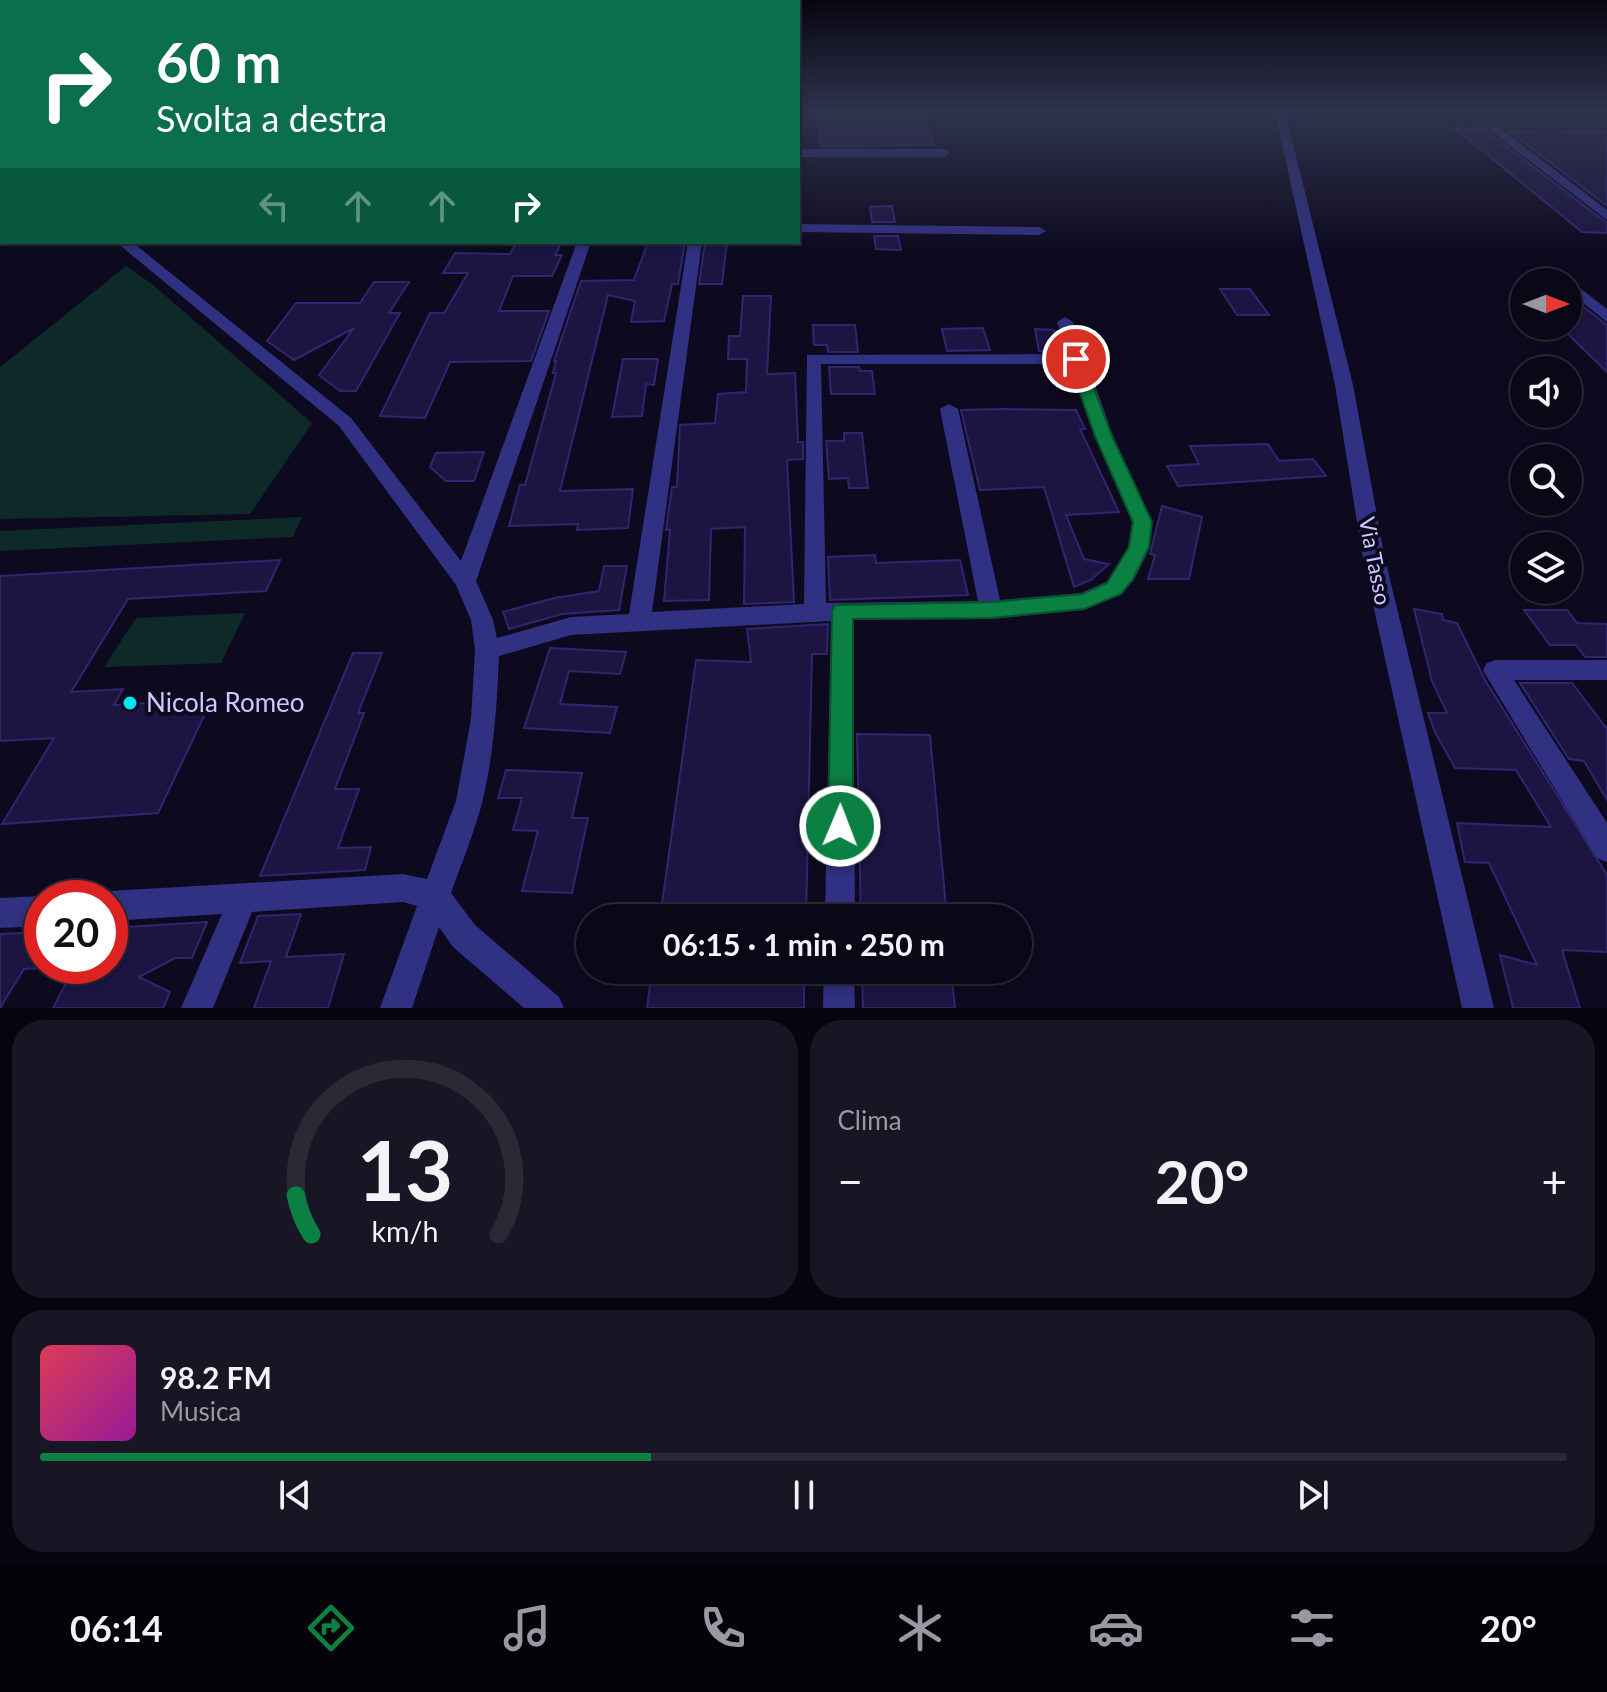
<!DOCTYPE html>
<html lang="it">
<meta charset="utf-8">
<style>
body{margin:0;font-family:Lato,sans-serif;background:#181624;color:#f1f3f6;height:100vh;display:flex;flex-direction:column;font-size:30px;white-space:nowrap}
*{box-sizing:border-box;margin:0}
p{font-size:26px;color:#999aa1}
.icon{flex:none;width:44px;height:44px;fill:none;stroke:currentColor;stroke-width:2;stroke-linecap:round;stroke-linejoin:round}
.map{position:relative;height:1008px;overflow:hidden}
.panel{display:flex;flex-direction:column;gap:12px;padding:12px;background:#06040d;flex:1}
.panel>*{flex:none}
.hud{position:absolute;left:0px;top:0px;width:800px;height:244px;box-shadow:0 4px 12px #0003,0 0 0 2px #2a2936;background:#0b6e4f;color:#fff;overflow:hidden}
.needle{width:52px;rotate:90deg}
.tools{position:absolute;left:1510px;top:268px;display:grid;gap:16px}
.tools a{display:grid;place-items:center;width:72px;height:72px;border-radius:50%;background:#0a0817;box-shadow:0 4px 12px #0003,0 0 0 2px #2a2936;font-size:40px}
.speed{position:absolute;left:24px;top:880px;display:flex;gap:16px;font-size:40px;font-weight:700;text-align:center}
.speed>*{display:grid;place-content:center;width:104px;height:104px;border-radius:50%;background:#0a0817;box-shadow:0 4px 12px #0003,0 0 0 2px #2a2936;line-height:1}
.speed .limit{border:12px solid #d22;background:#fff;color:#111}
.pin{position:absolute;display:grid;place-items:center;width:68px;height:68px;color:#fff;margin:-34px;border:4px solid #fff;border-radius:50%;box-shadow:0 2px 8px #0007}
.me{position:absolute;width:88px;margin:-44px;rotate:1deg;stroke-linejoin:round;filter:drop-shadow(0 0 6px #0008)}
.turn{display:flex;align-items:center;gap:28px;height:168px;padding:0 24px;font-size:36px}
.turn .icon{width:104px;height:104px;stroke-width:2.5}
.turn b{display:block;font-size:56px;line-height:68px}
.lanes{display:flex;align-items:center;height:76px;padding:0 24px;background:#0003;justify-content:center;gap:40px;direction:ltr}
.lanes .off{opacity:.35}
.big{font-size:60px;font-weight:700;line-height:1.1}
.panel .tile{flex:1;display:flex;flex-direction:column;justify-content:center;gap:12px;min-width:0;padding:0 28px;border-radius:32px;background:#181624}
.panel .dial{align-items:center;gap:0}
.dial svg{height:208px;overflow:visible;fill:none;stroke:#2a2936;stroke-width:7;stroke-linecap:round;text-anchor:middle}
.dial text{fill:#f1f3f6;stroke:none}
.song{display:flex;align-items:center;gap:24px}
.cover{width:96px;height:96px;border-radius:12px;background:linear-gradient(135deg,hsl(350 70% 55%),hsl(300 70% 35%))}
.played{height:8px;border-radius:4px;background:linear-gradient(90deg,#0b8043 40%,#2a2936 40%)}
.keys{display:flex;justify-content:space-around;direction:ltr}
.heat{display:flex;justify-content:space-between;align-items:center;font-size:44px;direction:ltr}
.panel .tiles{flex:1;display:grid;gap:12px;grid-template-columns:1fr 1fr}
.tile:last-child{grid-column:span 2}
.trip{position:absolute;left:576px;top:904px;width:456px;height:80px;border-radius:40px;background:#0a0817;box-shadow:0 4px 12px #0003,0 0 0 2px #2a2936;font-weight:700;line-height:80px;text-align:center}
.tab-bar{display:flex;height:128px;justify-content:space-around;align-items:center;background:#040309;color:#999aa1}
.tab-bar .icon{width:56px;height:56px}
.tab-bar .active{color:#0b8043}
.tab-bar b{font-size:36px;color:#f1f3f6}
.map>svg:first-child{display:block}
.green{fill:#0d2a28}
.building{fill:#1c1542;stroke:#312570;stroke-width:2}
.lines{fill:none;stroke-linecap:round;stroke-linejoin:round}
.minor{fill:#313183;fill-rule:evenodd}
.route{fill:#0b8043;stroke:#07532c;stroke-width:2}
.poi-dot{fill:#00e4f4;stroke:#0d0a1f;stroke-width:3}
.labels{text-anchor:middle;stroke-width:8;stroke-linejoin:round;paint-order:stroke}
.street-label{font-size:22px;fill:#cdc9ff;stroke:#0d0a1f}
.near-poi-label{font-size:26px;fill:#cdc9ff;stroke:#0d0a1f;text-anchor:start}
</style>
<div class="map">
<svg width="1607" height="1008" viewBox="0 0 1607 1008">
<rect width="100%" height="100%" fill="#0d0a1f"/>
<path class="green" d="M126,266L152,284L312,423L250,514L0,519V367Z
M302,517L293,537L0,551V531Z
M245,613L221,663L104,667L136,618Z"/>
<path class="building" d="M818,112L924,113L934,145L821,146Z
M1455,128L1488,129L1490,134L1607,223V233L1582,232Z
M1509,131L1607,132V206Z
M892,206L895,222H872L870,207Z
M874,236H898L901,250L876,249Z
M517,242H562L555,255H562L552,276H513L499,311H549L531,361L450,362L425,418L380,416L430,313H444L468,273H443L455,253L510,254Z
M648,242H685L678,284H672L664,321L631,322L635,301L608,295L560,491L633,489L628,528L577,530L578,524L509,526L520,485H525L556,373H553L556,361H554L581,281L634,280Z
M705,242H727L722,284H699Z
M374,282H409L389,313H400L356,391H340L319,375L354,328L294,360L267,341L296,303H360Z
M1220,289H1250L1269,315H1237Z
M1568,295L1607,325V372L1568,334Z
M743,296H771L767,374L795,373L798,442H803V459L787,460L794,602L744,604L745,527L711,529L709,600L664,601L670,530H666L672,487H677L680,425L715,423L718,394L746,392L747,359H728L729,336H740Z
M813,325H855L858,352H828L827,345H814Z
M983,328L990,350L947,351L942,329Z
M1035,329L1054,330L1059,351H1039Z
M623,359H658L654,385L646,384L642,416L612,417Z
M829,367H859L860,371H872L875,394H831Z
M1002,409L1076,410L1085,429H1080L1119,512L1066,515L1084,559L1109,564L1091,580L1074,587L1044,487L980,490L961,410Z
M844,433H862L868,488H849L848,478L829,479L826,441H844Z
M1268,444L1279,461L1313,459L1326,476L1178,486L1167,466L1199,464L1190,446Z
M484,452L474,481H446L430,467L436,453Z
M1162,506L1202,517L1189,579H1148L1155,555L1150,554Z
M875,555L876,563L960,560L968,595L830,600L828,557Z
M280,560L266,591L128,599L71,692L123,689L114,705L212,699L158,813L2,824L54,738L0,741V576Z
M604,566H627L619,610L562,614L509,629L503,612L554,598L599,591Z
M1414,609L1442,614L1443,620L1457,623L1485,680L1607,875V952L1562,950L1580,1008H1513L1500,955L1537,965L1489,863L1465,862L1457,823L1551,827L1516,770L1455,768L1435,732L1428,713H1447L1432,681Z
M1524,610H1567L1577,623L1607,624V657H1585L1576,645H1550Z
M828,624L827,654H812L806,918H660L696,660L751,662L747,629Z
M550,648L626,652L620,674L569,671L560,704L617,707L610,733L524,728Z
M353,653H382L358,713H364L335,789H359L338,848L371,847L365,870L260,876Z
M1520,683H1572L1607,729V800L1584,761L1569,759Z
M857,734L930,735L947,918H861Z
M506,770L582,773L572,818H588L572,893L522,891L538,831L513,830L522,798H498Z
M301,914L286,957L344,954L328,1008H254L271,961L240,963L258,916Z
M207,922L192,958H175L139,977L170,992L163,1008H53L75,966H110V928Z
M42,932V968L24,969L0,1008V934Z
M652,970H804V1008H647Z
M862,970H951L955,1008H863Z"/>
<g class="lines">
<path class="minor" d="M1275,112H1285L1353,385L1385,559L1494,1008H1462L1363,559L1335,385Z
M1492,128H1500L1607,210V220L1492,132Z
M798,149H944L950,153L944,157H798Z
M2,179V187L0,188V180Z
M798,224L1039,227L1046,231L1039,235L798,232Z
M116,242H132L351,418L461,561L577,242H591L476,581L493,620L497,638L571,617L629,614L688,242H702L652,612L804,604L807,355L1068,354L1057,322L1065,317L1073,322L1113,436L1152,522L1150,547L1134,580L1122,594L1084,610L991,619L853,620L855,918H825L831,621L571,635L499,656C497,704 494,752 483,799C475,831 462,862 451,893L475,925L559,997L564,1008H524L453,947L439,927L412,1008H380L417,906L403,902L252,912L213,1008H181L222,914L110,921V898H99L100,896L110,891L403,874L427,879L456,801L471,719L475,650L471,620L456,585L339,426ZM821,364H1071L1095,436L1132,522L1128,547L1118,569L1106,582L1081,593L1000,600L958,409L949,404L940,409L978,601L826,603Z
M1568,279L1607,309V322L1568,291V282H1561Z
M1495,660H1607V680H1514L1607,823V862L1597,858L1487,677L1483,670L1487,663Z
M42,896L46,898H42V926L0,928V898Z
M824,970H854L855,1008H823Z"/>
</g>
<linearGradient id="sky" x2="0" y2="1"><stop stop-color="#070611"/><stop offset="0.44" stop-color="#2f334d"/><stop offset="1" stop-color="#2f334d" stop-opacity="0"/></linearGradient>
<rect width="1607" height="253" fill="url(#sky)"/>
<path class="route" d="M1076,354L1083,359L1112,436L1152,522L1149,547L1133,579L1121,594L1084,609L991,618L853,619V826L849,834L840,838L832,834L828,826L832,611L835,605L991,602L1082,594L1107,583L1129,547L1133,522L1095,436L1068,359Z"/>
<circle class="poi-dot" cx="130" cy="703" r="8"/>
<g class="labels">
<g class="street-label">
<text transform="translate(1375 561) rotate(79)" y="8">Via Tasso</text>
</g>
<g class="near-poi-label">
<text x="146" y="712">Nicola Romeo</text>
</g>
</g>
</svg>
<div class="tools">
<a><svg class="needle" viewBox="-14 -14 28 28"><path d="M0-13l5 13h-10z" fill="#e53935"/><path d="M0 13l5-13h-10z" fill="#999aa1"/></svg></a>
<a><svg class="icon" aria-label="sound" viewBox="0 0 24 24"><path d="M4 9h4l5-4v14l-5-4H4zM17 9q2 3 0 6"/></svg></a>
<a><svg class="icon" aria-label="search" viewBox="0 0 24 24"><circle cx="10" cy="10" r="6"/><path d="M15 15l6 6"/></svg></a>
<a><svg class="icon" aria-label="layers" viewBox="0 0 24 24"><path d="M12 4l9 5-9 5-9-5zM3 14l9 5 9-5"/></svg></a>
</div>
<div class="speed"><div class="limit">20</div></div>
<div class="pin" style="left:1076px;top:359px;background:#d93025"><svg class="icon" aria-label="arrive" viewBox="0 0 24 24"><path d="M6 21V4h12l-3 4 3 4H6"/></svg></div>
<svg class="me" style="left:840px;top:826px" viewBox="-20 -20 40 40"><circle r="17" fill="#0b8043" stroke="#fff" stroke-width="3"/><path d="M0-11L8 9 0 5-8 9z" fill="#fff"/></svg>
<div class="trip">06:15 · 1 min · 250 m</div>
<div class="hud">
<div class="turn"><svg class="icon" aria-label="right" viewBox="0 0 24 24"><path d="M7 20v-9h11M14 6l5 5-5 5"/></svg><div><b>60 m</b>Svolta a destra</div></div>
<div class="lanes"><svg class="icon off" aria-label="left" viewBox="0 0 24 24"><path d="M17 20v-9H6M10 6l-5 5 5 5"/></svg><svg class="icon off" aria-label="ahead" viewBox="0 0 24 24"><path d="M12 20V5M6 11l6-6 6 6"/></svg><svg class="icon off" aria-label="ahead" viewBox="0 0 24 24"><path d="M12 20V5M6 11l6-6 6 6"/></svg><svg class="icon" aria-label="right" viewBox="0 0 24 24"><path d="M7 20v-9h11M14 6l5 5-5 5"/></svg></div>
</div>
</div>
<section class="panel">
<div class="tiles">
<div class="tile dial"><svg viewBox="0 0 100 80">
<path d="M14 69A42 42 0 1 1 86 69"/>
<path d="M14 69A42 42 0 0 1 8 54" stroke="#0b8043"/>
<text x="50" y="56" font-size="32" font-weight="700">13</text>
<text x="50" y="72" font-size="11">km/h</text>
</svg></div>
<div class="tile"><p>Clima</p>
<div class="heat"><a>−</a><b class="big">20°</b><a>+</a></div>
</div>
<div class="tile">
<div class="song"><i class="cover"></i><div><b>98.2 FM</b><p>Musica</p></div></div>
<div class="played"></div>
<div class="keys"><svg class="icon" aria-label="previous" viewBox="0 0 24 24"><path d="M18 5L8 12l10 7zM5 5v14"/></svg><svg class="icon" aria-label="pause" viewBox="0 0 24 24"><path d="M8 5v14M16 5v14"/></svg><svg class="icon" aria-label="next" viewBox="0 0 24 24"><path d="M6 5l10 7-10 7zM19 5v14"/></svg></div>
</div>
</div>
</section>
<nav class="tab-bar">
<b>06:14</b>
<svg class="icon active" aria-label="directions" viewBox="0 0 24 24"><path d="M12 3l9 9-9 9-9-9zM9 14v-3h6M13 9l2 2-2 2"/></svg>
<svg class="icon" aria-label="music" viewBox="0 0 24 24"><path d="M9 18V5l10-2v13"/><circle cx="6" cy="18" r="3"/><circle cx="16" cy="16" r="3"/></svg>
<svg class="icon" aria-label="phone" viewBox="0 0 24 24"><path d="M5 4h4l2 5-3 2q2 4 5 5l2-3 5 2v4C11 20 4 13 5 4z"/></svg>
<svg class="icon" aria-label="climate" viewBox="0 0 24 24"><path d="M12 3v18M4 7l16 10M4 17L20 7"/></svg>
<svg class="icon" aria-label="car" viewBox="0 0 24 24"><path d="M5 17H2v-5l4-1 3-4h7l3 4 3 1v5h-3M9 17h6M6 11h13"/><circle cx="7" cy="17" r="2"/><circle cx="17" cy="17" r="2"/></svg>
<svg class="icon" aria-label="filters" viewBox="0 0 24 24"><path d="M4 7h16M4 17h16"/><circle cx="9" cy="7" r="2"/><circle cx="15" cy="17" r="2"/></svg>
<b>20°</b>
</nav>
